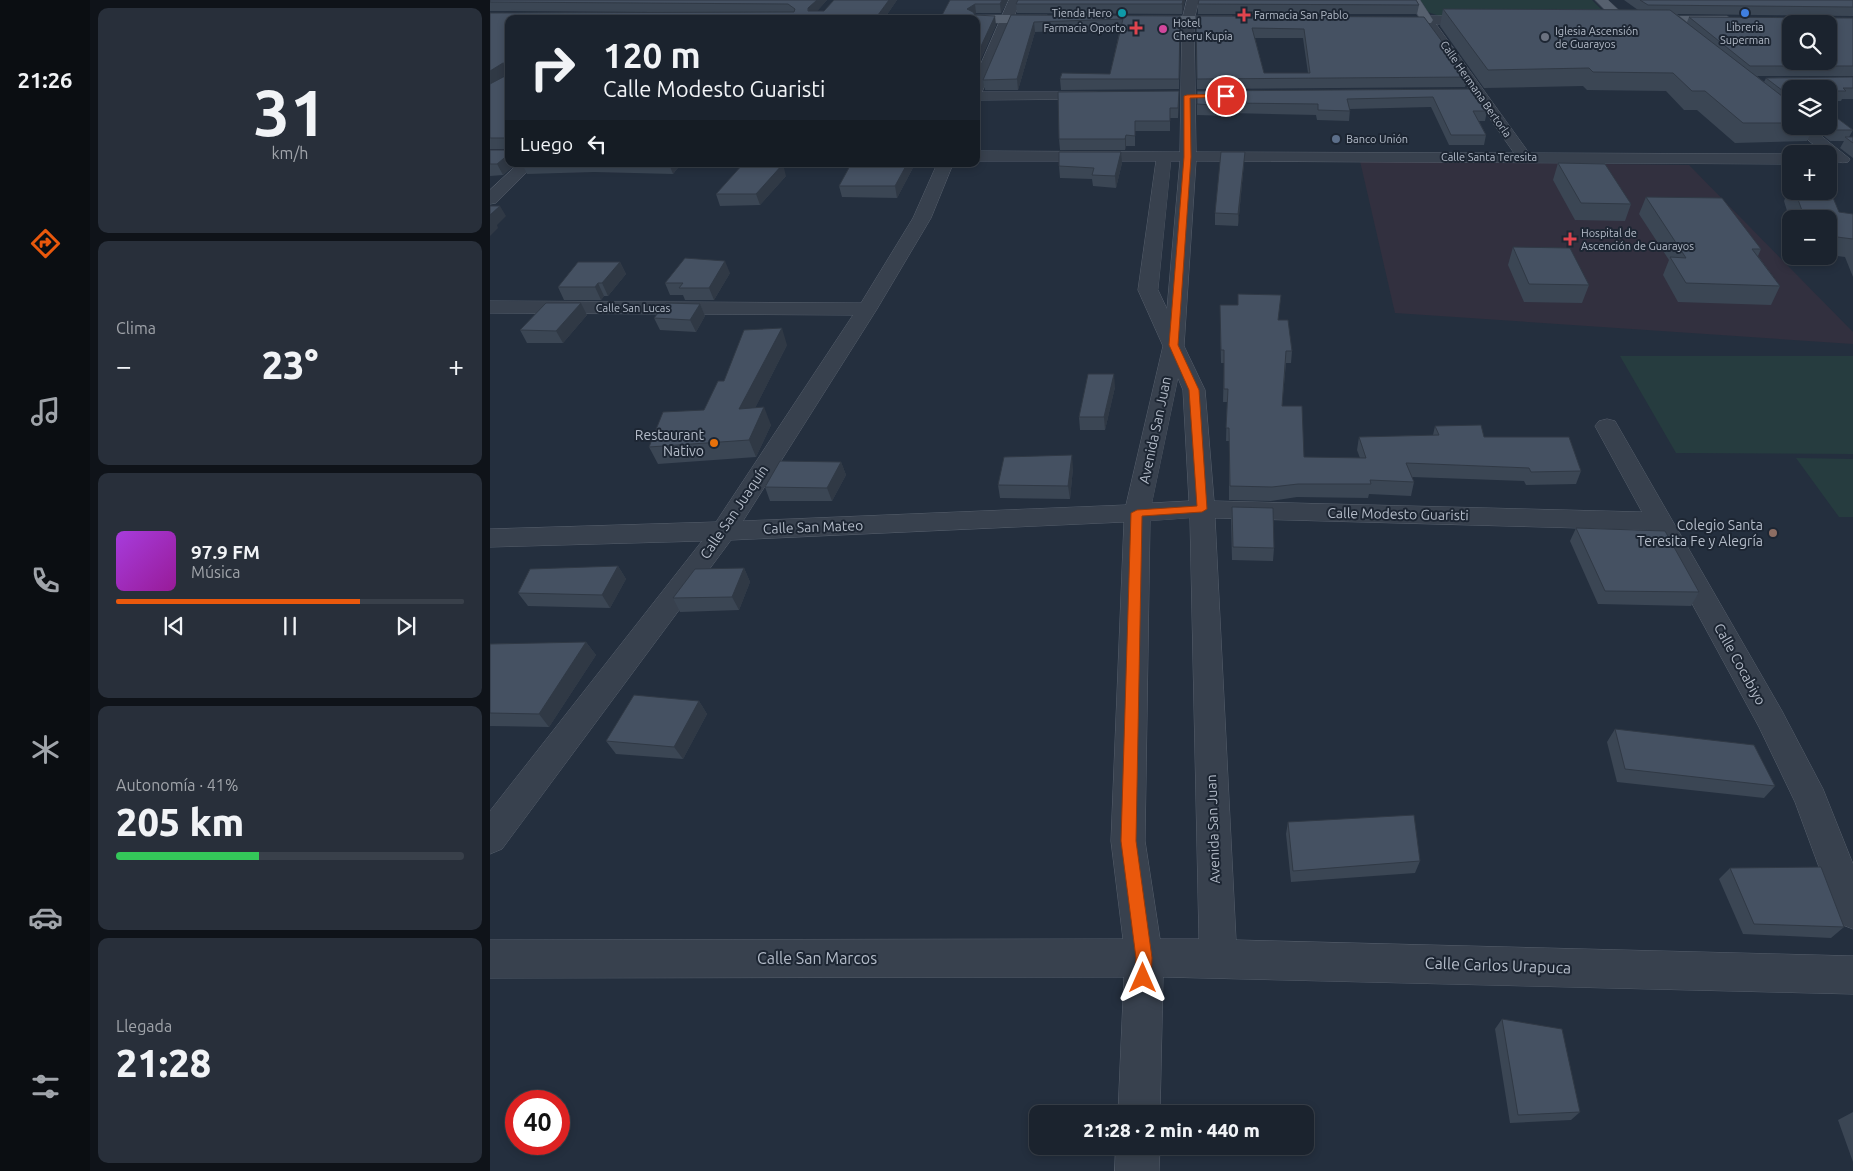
<!DOCTYPE html>
<html lang="es">
<meta charset="utf-8">
<style>
body{margin:0;font-family:Ubuntu,sans-serif;background:#282f3a;color:#f1f3f6;height:100vh;display:flex;flex-direction:column;font-size:19px;white-space:nowrap}
*{box-sizing:border-box;margin:0}
p{font-size:16px;color:#a0a4aa}
.icon{flex:none;width:28px;height:28px;fill:none;stroke:currentColor;stroke-width:2;stroke-linecap:round;stroke-linejoin:round}
.map{position:relative;flex:1;overflow:hidden}
.sheet{display:flex;flex-direction:column;gap:8px;padding:8px;background:#0f1319;width:400px}
.sheet>*{flex:none}
.hud{position:absolute;left:15px;top:15px;width:475px;height:152px;border-radius:10px;box-shadow:0 2px 8px #0003,0 0 0 1px #39404a;background:#1b232e;color:#f1f3f6;overflow:hidden}
.fabs{position:absolute;left:1292px;top:15px;display:grid;gap:10px}
.fabs a{display:grid;place-items:center;width:55px;height:55px;border-radius:10px;background:#1b232e;box-shadow:0 2px 8px #0003,0 0 0 1px #39404a;font-size:25px}
.speed{position:absolute;left:15px;top:1090px;display:flex;gap:10px;font-size:25px;font-weight:700;text-align:center}
.speed>*{display:grid;place-content:center;width:65px;height:65px;border-radius:50%;background:#1b232e;box-shadow:0 2px 8px #0003,0 0 0 1px #39404a;line-height:1}
.speed .limit{border:8px solid #d22;background:#fff;color:#111}
.pin{position:absolute;display:grid;place-items:center;width:42px;height:42px;color:#fff;margin:-21px;border:2px solid #fff;border-radius:50%;box-shadow:0 1px 5px #0007}
.me{position:absolute;width:55px;margin:-28px;rotate:0deg;stroke-linejoin:round;filter:drop-shadow(0 0 4px #0008)}
.turn{display:flex;align-items:center;gap:18px;height:105px;padding:0 15px;font-size:22px}
.turn .icon{width:65px;height:65px;stroke-width:2.5}
.turn b{display:block;font-size:35px;line-height:42px}
.then{display:flex;align-items:center;height:48px;padding:0 15px;background:#0003;gap:10px;font-size:19px}
.big{font-size:38px;font-weight:800;line-height:1.1}
.sheet .widget{flex:1;display:flex;flex-direction:column;justify-content:center;gap:8px;min-width:0;padding:0 18px;border-radius:10px;background:#282f3a}
.sheet .dial{align-items:center;gap:0}
.dial b{font-size:65px;line-height:1}
.song{display:flex;align-items:center;gap:15px}
.cover{width:60px;height:60px;border-radius:8px;background:linear-gradient(135deg,hsl(280 70% 55%),hsl(300 70% 35%))}
.played{height:5px;border-radius:2px;background:linear-gradient(90deg,#ea580c 70%,#39404a 70%)}
.keys{display:flex;justify-content:space-around;direction:ltr}
.heat{display:flex;justify-content:space-between;align-items:center;font-size:28px;direction:ltr}
.charge{height:8px;border-radius:4px;background:linear-gradient(90deg,#34c759 41%,#39404a 0)}
.trip{position:absolute;left:539px;top:1105px;width:285px;height:50px;border-radius:10px;background:#1b232e;box-shadow:0 2px 8px #0003,0 0 0 1px #39404a;font-weight:800;line-height:50px;text-align:center}
main{display:flex;flex:1;min-height:0}
.tabs{display:flex;flex-direction:column;width:90px;justify-content:space-around;align-items:center;background:#0b0e12;color:#a0a4aa}
.tabs .icon{width:35px;height:35px}
.tabs .selected{color:#ea580c}
.tabs b{font-size:22px;color:#f1f3f6}
.map>svg:first-child{display:block}
.medical{fill:#32303f}
.green{fill:#263c3f}
.lines{fill:none;stroke-linecap:round;stroke-linejoin:round}
.minor-casing{stroke:#565f6c;stroke-width:1}
.major-casing{stroke:#414a57;stroke-width:1}
.minor{fill:#38414e;fill-rule:evenodd}
.major{fill:#56606e;fill-rule:evenodd}
.wall{fill:#3b4654;fill-rule:evenodd}
.shaded-wall{fill:#303945}
.building{fill:#455162;stroke:#303945;fill-rule:evenodd}
.route{fill:#ea580c;stroke:#983908}
.culture-dot{fill:#0f9aa8;stroke:#1d2633;stroke-width:2}
.shop-dot{fill:#3f7fe0;stroke:#1d2633;stroke-width:2}
.health-dot{fill:#e0444e;stroke:#1d2633;stroke-width:2}
.hotel-dot{fill:#d1479c;stroke:#1d2633;stroke-width:2}
.worship-dot{fill:#6b7280;stroke:#1d2633;stroke-width:2}
.service-dot{fill:#5c6f8a;stroke:#1d2633;stroke-width:2}
.food-dot{fill:#e8710a;stroke:#1d2633;stroke-width:2}
.education-dot{fill:#8d6e63;stroke:#1d2633;stroke-width:2}
.labels{text-anchor:middle;stroke-width:4;stroke-linejoin:round;paint-order:stroke}
.far-poi-label{font-size:11px;fill:#b4bcc9;stroke:#1d2633;text-anchor:start}
.far-street-label{font-size:11px;fill:#b4bcc9;stroke:#1d2633}
.street-label{font-size:14px;fill:#b4bcc9;stroke:#1d2633}
.poi-label{font-size:14px;fill:#b4bcc9;stroke:#1d2633;text-anchor:end}
.near-street-label{font-size:16px;fill:#b4bcc9;stroke:#1d2633}
</style>
<main>
<nav class="tabs">
<b>21:26</b>
<svg class="icon selected" aria-label="directions" viewBox="0 0 24 24"><path d="M12 3l9 9-9 9-9-9zM9 14v-3h6M13 9l2 2-2 2"/></svg>
<svg class="icon" aria-label="music" viewBox="0 0 24 24"><path d="M9 18V5l10-2v13"/><circle cx="6" cy="18" r="3"/><circle cx="16" cy="16" r="3"/></svg>
<svg class="icon" aria-label="phone" viewBox="0 0 24 24"><path d="M5 4h4l2 5-3 2q2 4 5 5l2-3 5 2v4C11 20 4 13 5 4z"/></svg>
<svg class="icon" aria-label="climate" viewBox="0 0 24 24"><path d="M12 3v18M4 7l16 10M4 17L20 7"/></svg>
<svg class="icon" aria-label="car" viewBox="0 0 24 24"><path d="M5 17H2v-5l4-1 3-4h7l3 4 3 1v5h-3M9 17h6M6 11h13"/><circle cx="7" cy="17" r="2"/><circle cx="17" cy="17" r="2"/></svg>
<svg class="icon" aria-label="filters" viewBox="0 0 24 24"><path d="M4 7h16M4 17h16"/><circle cx="9" cy="7" r="2"/><circle cx="15" cy="17" r="2"/></svg>
</nav>
<section class="sheet">
<div class="widget dial"><b>31</b><p>km/h</p></div>
<div class="widget"><p>Clima</p>
<div class="heat"><a>−</a><b class="big">23°</b><a>+</a></div>
</div>
<div class="widget">
<div class="song"><i class="cover"></i><div><b>97.9 FM</b><p>Música</p></div></div>
<div class="played"></div>
<div class="keys"><svg class="icon" aria-label="previous" viewBox="0 0 24 24"><path d="M18 5L8 12l10 7zM5 5v14"/></svg><svg class="icon" aria-label="pause" viewBox="0 0 24 24"><path d="M8 5v14M16 5v14"/></svg><svg class="icon" aria-label="next" viewBox="0 0 24 24"><path d="M6 5l10 7-10 7zM19 5v14"/></svg></div>
</div>
<div class="widget"><p>Autonomía · 41%</p><b class="big">205 km</b><div class="charge"></div></div>
<div class="widget"><p>Llegada</p><b class="big">21:28</b></div>
</section>
<div class="map">
<svg width="1363" height="1171" viewBox="0 0 1363 1171">
<rect width="100%" height="100%" fill="#242f3e"/>
<path class="medical" d="M870,161L1199,165L1363,332V344L905,313Z"/>
<path class="green" d="M930,0H1102L1111,9L1112,15L952,17L938,12Z
M1130,356H1363V454L1186,453Z
M1306,458L1363,459V517H1349Z"/>
<g class="lines">
<defs>
<path id="minor" d="M519,0H531L492,92H606L611,93L613,96L611,99L486,100V75Z
M697,0H709L704,20L706,152L1024,153L931,20L937,16H988L992,17L994,20L992,23L946,24L1039,153L1301,154V164L706,161L694,346L715,390L724,501L1152,512L1105,426L1109,421L1117,419L1125,421L1292,711L1333,789L1363,864V929L1350,924L1305,802L1269,727L1162,530L725,518L746,940L1363,956V994L673,977L670,1114H628L634,977L0,978V940L633,939L621,841L634,522L241,540L12,849L0,854V811L212,541L0,547V529L226,522L363,315L0,313V301L371,303L423,218L447,164H463L441,218L387,309L253,521L636,505L673,346L648,290L666,161H486V151L690,152L692,20ZM681,161H690L677,309L668,290ZM688,378L693,390L699,501L662,503ZM700,518L709,939H670L655,841L660,521Z
M1302,126H1319L1360,159L1358,162C1349,164 1345,161 1339,156V154H1335Z
M28,164H45L6,203L0,204V190Z
M626,1146H670L669,1171H625Z"/>
<path id="major" d="M918,0H930L943,20L941,23H933Z
M1105,0H1118L1135,16H1237L1243,20L1237,24H1132L1128,23Z
M1302,0H1316L1363,31V40Z
M486,15H557L563,19L557,23H486V19H480Z
M653,16H742L748,20L742,24L649,23L647,20L649,17Z"/>
</defs>
<use href="#minor" class="minor-casing"/>
<use href="#major" class="major-casing"/>
<use href="#minor" class="minor"/>
<use href="#major" class="major"/>
</g>
<path class="wall" d="M0,0H337L327,11H334L344,0H407L394,19H19V164H26L13,175L0,176V150H15V149H0V84L15,76V75L0,84V13L162,12L0,11Z
M467,0H518L511,13H486L484,14L485,15L506,25L486,70Z
M695,0L692,14L527,13L526,4Z
M1134,0H1363V16L1187,14L1197,22L1199,17L1363,18V76H1267L1274,82L1276,78L1363,77V99H1352L1351,101H1339V89H1301V126H1339V112L1363,130L1359,137H1363V158L1350,148L1354,141H1340L1324,128L1317,141L1245,143L1207,110H1194L1176,91L1097,90L1093,86L994,88L950,26L953,9L1148,10Z
M708,4L929,5L927,14H708Z
M521,15L690,16L689,89L571,90L570,79L620,74L630,29L545,32L528,90H495L493,80Z
M934,17L978,77L975,87L707,89L706,25ZM765,38H813L818,73H774Z
M982,89L997,111L995,121H989L996,135L994,145H959L941,107L860,109L859,121L827,120L826,115L740,113V116L707,115V91Z
M689,91L688,118H680V131H645V146H636L635,150H570L569,139Z
M755,152L748,226L725,225V213Z
M632,163L626,188L603,186L602,179L570,178L569,166Z
M1068,163L1141,204L1135,221L1085,220L1063,180Z
M32,164H191L183,174L104,172L37,174Z
M425,164L407,198L352,197L349,186Z
M296,176L270,205L230,206L226,194Z
M1301,185V191H1339L1349,212L1363,214V277L1355,257L1339,255V219H1301V224L1294,201Z
M1156,197L1271,249L1268,256L1290,286L1281,305L1188,302L1173,275L1179,260L1149,214Z
M1023,247L1099,285L1092,303L1034,302L1018,265Z
M130,262L136,274L118,296H114L111,300H74L68,287Z
M240,273L224,300H195L193,295H180L175,283Z
M91,303L97,315L73,343H37L30,330Z
M210,304L215,316L206,332L170,330L164,318Z
M730,305L788,320L802,351L801,363H796L792,406L814,457L870,458L867,450L869,437L943,435L945,426L994,437L1091,471L1086,484L1036,485L1034,481L922,477L924,482L921,496L879,494L878,498L807,497L781,501L739,500V441H736L737,402H733L734,363H731L730,317Z
M297,345L265,408L281,425L266,457L168,464L159,447L214,410L234,381Z
M625,387L615,430H590L589,417Z
M351,462L356,475L342,501H280L275,487Z
M583,468L580,499L510,498L508,485Z
M742,507L784,548L783,561L742,560L741,520Z
M1086,528L1209,592L1201,606L1108,604L1080,541Z
M128,566L136,579L120,608L38,606L28,593Z
M254,568L260,582L249,610L190,612L183,598Z
M96,642L106,655L59,727L0,726V644Z
M209,701L217,714L193,759L126,754L116,741Z
M1125,729L1285,786L1274,798L1127,782L1117,742Z
M798,822L930,861L925,873L801,882L796,834Z
M1240,868L1354,927L1341,938L1253,934L1229,879Z
M1012,1019L1090,1112L1081,1120L1020,1123L1005,1029Z
M1363,1112V1162L1348,1120Z"/>
<path class="shaded-wall" d="M327,0H337L321,18L318,8Z
M399,0H407L394,19H385Z
M512,0H518L511,13L510,4Z
M693,0H695L692,14V4Z
M485,4L486,13L478,19L477,9Z
M505,16L506,25L486,70V57Z
M544,22L545,32L528,90L527,79Z
M13,63L18,73L0,84V71Z
M689,91V101L688,118V108Z
M636,135V146L635,150V139Z
M631,152L632,163L626,188L625,176Z
M755,152L754,163L748,226V214Z
M19,154V164H26L13,175L7,164Z
M179,164H191L183,174Z
M293,164L296,176L270,205L266,194Z
M417,164H425L407,198L405,186Z
M10,206L16,216L7,225L8,228L0,236V215Z
M235,261L240,273L224,300L219,288Z
M130,262L136,274L118,296L112,283Z
M108,283L114,296L111,300L105,287Z
M91,303L97,315L73,343L66,331Z
M210,304L215,316L206,332L200,320Z
M292,328L297,345L256,426L249,409Z
M624,374L625,387L615,430L614,417Z
M274,407L281,425L266,457L259,440Z
M582,455L583,468L580,499L578,486Z
M351,462L356,475L342,501L337,488Z
M128,566L136,579L120,608L112,595Z
M254,568L260,582L249,610L242,597Z
M96,642L106,655L59,727L49,714Z
M209,701L217,714L193,759L184,747Z"/>
<path class="building" d="M0,0H327L318,8V11H334L344,0H399L385,19H19V154L7,164H0V150H15V138H0V84L15,76L16,64L13,63L0,71V13L304,12L305,9L298,4L0,2Z
M460,0H512L510,4H485L477,9L483,12L485,15L505,16L486,57V19H450Z
M528,0H693L692,4H526Z
M709,0H926L929,5L708,4Z
M1150,0H1363V7L1158,5Z
M953,9L1180,10L1301,103V123H1253L1215,91H1202L1183,73L1103,72L1099,68L998,70Z
M521,15L690,16L689,79H570L572,73L620,74L633,19L544,22L527,79L493,80Z
M706,16L934,17L978,77L707,79ZM762,28L814,29L820,73H774Z
M1199,17L1363,18V66H1260ZM1301,24H1339V61H1301Z
M1363,77V88H1353L1356,91H1339V89H1301V97L1276,78Z
M982,89L997,111H983L996,135H961L943,97L857,99L860,111L828,110V104L740,103V106L707,104V91Z
M689,91L688,108H680V121H645V136L636,135L635,139H569L568,92Z
M1339,112L1363,130H1346L1339,125Z
M1355,137H1363V143Z
M569,152H631L625,176L602,175L604,168L569,166Z
M731,152H755L748,214L725,213Z
M1068,163L1115,164L1141,204L1091,203Z
M253,164H293L266,194H226Z
M361,164H417L405,186H349Z
M1339,188L1349,212L1363,214V239L1339,236V219H1315L1305,191H1339Z
M1156,197L1232,198L1271,249H1262L1290,286L1196,283L1180,257L1196,258Z
M0,206H10L0,215Z
M1023,247L1080,248L1099,285L1039,284Z
M195,258L235,261L219,288H189L193,283H175Z
M88,262H130L112,283H108L105,287H68Z
M748,294L791,295L788,320H798L802,351H796L792,406H812L814,457L876,458L869,437L949,435L945,426L991,425L994,437H1079L1091,471L1041,472L1039,468L916,463L924,482L880,480L881,484H808L782,487L740,486L739,428H736L738,389H734V350H731L730,305H748Z
M56,303H91L66,331L30,330Z
M176,303L210,304L200,320L164,318Z
M292,328L249,409L274,407L259,440L159,447L173,412L214,410L228,381H234L254,330Z
M598,374H624L614,417H589Z
M582,455L578,486L508,485L514,457Z
M290,461L351,462L337,488L275,487Z
M742,507L783,508L784,548L743,547Z
M1086,528L1175,531L1209,592L1115,591Z
M128,566L112,595L28,593L40,569Z
M254,568L242,597L183,598L205,569Z
M96,642L49,714L0,713V644Z
M144,695L209,701L184,747L116,741Z
M1125,729L1264,745L1285,786L1135,769Z
M924,815L930,861L803,871L798,822Z
M1331,867L1354,927L1264,924L1240,868Z
M1012,1019L1072,1029L1090,1112L1028,1115Z"/>
<path class="route" d="M736,94L738,97L700,98L701,157L688,345L709,390L717,509L712,512L652,516L646,841L662,958L661,978L659,983L653,985L648,983L645,978L646,958L631,841L641,513L647,510L707,506L699,390L679,345L694,157V96L697,95Z"/>
<circle class="culture-dot" cx="632" cy="13" r="5"/>
<circle class="shop-dot" cx="1255" cy="13" r="5"/>
<g class="health-dot">
<path d="M751.5 7.5h5v5h5v5h-5v5h-5v-5h-5v-5h5z"/>
<path d="M643.5 20.5h5v5h5v5h-5v5h-5v-5h-5v-5h5z"/>
<path d="M1077.5 231.5h5v5h5v5h-5v5h-5v-5h-5v-5h5z"/>
</g>
<circle class="hotel-dot" cx="673" cy="29" r="5"/>
<circle class="worship-dot" cx="1055" cy="37" r="5"/>
<circle class="service-dot" cx="846" cy="139" r="5"/>
<circle class="food-dot" cx="224" cy="443" r="5"/>
<circle class="education-dot" cx="1283" cy="533" r="5"/>
<g class="labels">
<g class="far-poi-label">
<text x="622" y="17" text-anchor="end">Tienda Hero</text>
<text x="764" y="19">Farmacia San Pablo</text>
<text x="683" y="27">Hotel<tspan x="683" dy="13">Cheru Kupia</tspan></text>
<text x="1255" y="31" text-anchor="middle">Libreria<tspan x="1255" dy="13">Superman</tspan></text>
<text x="636" y="32" text-anchor="end">Farmacia Oporto</text>
<text x="1065" y="35">Iglesia Ascensión<tspan x="1065" dy="13">de Guarayos</tspan></text>
<text x="856" y="143">Banco Unión</text>
<text x="1091" y="237">Hospital de<tspan x="1091" dy="13">Ascención de Guarayos</tspan></text>
</g>
<g class="far-street-label">
<text transform="translate(986 89) rotate(55)" y="4">Calle Hermana Bertorla</text>
<text x="999" y="161">Calle Santa Teresita</text>
<text x="143" y="312">Calle San Lucas</text>
</g>
<g class="street-label">
<text transform="translate(665 430) rotate(-78)" y="5">Avenida San Juan</text>
<text transform="translate(244 512) rotate(-56)" y="5">Calle San Juaquín</text>
<text transform="translate(908 514) rotate(1)" y="5">Calle Modesto Guaristi</text>
<text transform="translate(323 527) rotate(-2)" y="5">Calle San Mateo</text>
<text transform="translate(1250 664) rotate(61)" y="5">Calle Cocabiyo</text>
<text transform="translate(723 829) rotate(-92)" y="5">Avenida San Juan</text>
</g>
<g class="poi-label">
<text x="214" y="440">Restaurant<tspan x="214" dy="16">Nativo</tspan></text>
<text x="1273" y="530">Colegio Santa<tspan x="1273" dy="16">Teresita Fe y Alegría</tspan></text>
</g>
<g class="near-street-label">
<text x="327" y="964">Calle San Marcos</text>
<text transform="translate(1008 965) rotate(2)" y="6">Calle Carlos Urapuca</text>
</g>
</g>
</svg>
<div class="fabs">
<a><svg class="icon" aria-label="search" viewBox="0 0 24 24"><circle cx="10" cy="10" r="6"/><path d="M15 15l6 6"/></svg></a>
<a><svg class="icon" aria-label="layers" viewBox="0 0 24 24"><path d="M12 4l9 5-9 5-9-5zM3 14l9 5 9-5"/></svg></a>
<a>+</a>
<a>−</a>
</div>
<div class="speed"><div class="limit">40</div></div>
<div class="pin" style="left:736px;top:96px;background:#d93025"><svg class="icon" aria-label="arrive" viewBox="0 0 24 24"><path d="M6 21V4h12l-3 4 3 4H6"/></svg></div>
<svg class="me" style="left:653px;top:978px" viewBox="-20 -20 40 40"><path d="M0-17L14 15 0 8-14 15z" fill="#ea580c" stroke="#fff" stroke-width="4"/></svg>
<div class="trip">21:28 · 2 min · 440 m</div>
<div class="hud">
<div class="turn"><svg class="icon" aria-label="right" viewBox="0 0 24 24"><path d="M7 20v-9h11M14 6l5 5-5 5"/></svg><div><b>120 m</b>Calle Modesto Guaristi</div></div>
<div class="then">Luego<svg class="icon" aria-label="left" viewBox="0 0 24 24"><path d="M17 20v-9H6M10 6l-5 5 5 5"/></svg></div>
</div>
</div>
</main>
